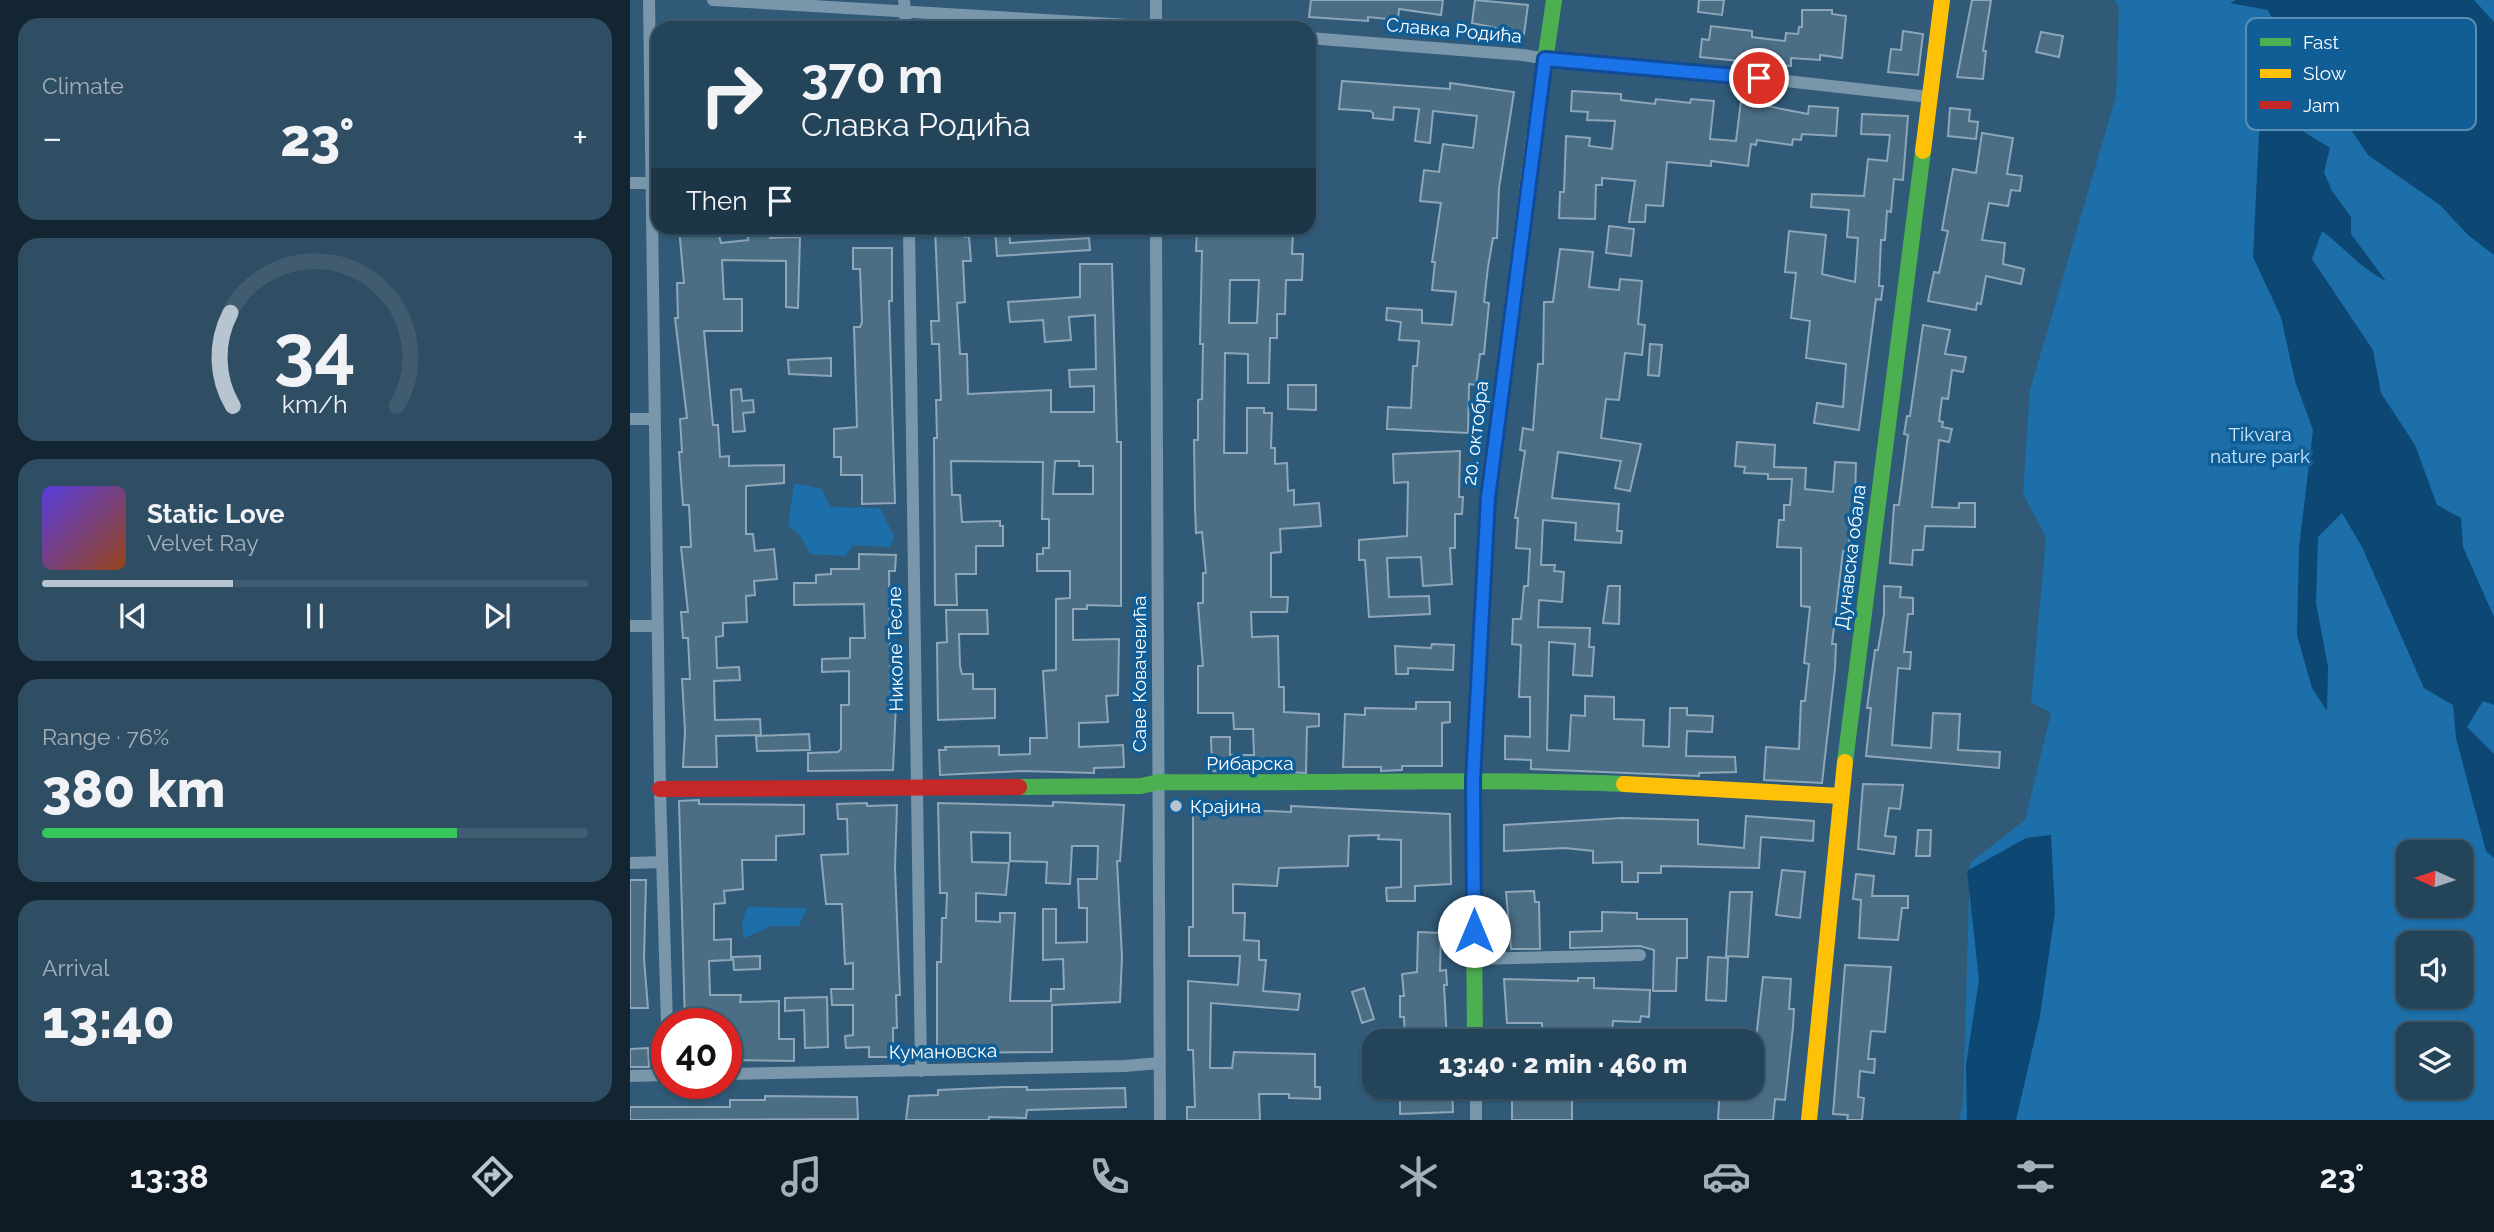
<!DOCTYPE html>
<meta charset="utf-8">
<style>
body{margin:0;font-family:Raleway,sans-serif;background:#304e63;color:#f1f3f6;height:100vh;display:flex;flex-direction:column;font-size:26px;white-space:nowrap}
*{box-sizing:border-box;margin:0}
p{font-size:23px;color:#a3b0bb}
.icon{flex:none;width:38px;height:38px;fill:none;stroke:currentColor;stroke-width:2;stroke-linecap:round;stroke-linejoin:round}
.map{position:relative;flex:1;overflow:hidden}
.drawer{display:flex;flex-direction:column;gap:18px;padding:18px;background:#142532;width:630px}
.drawer>*{flex:none}
.top-card{position:absolute;left:21px;top:21px;width:665px;height:214px;border-radius:21px;box-shadow:0 2px 5px #0004,0 0 0 2px #415c70;background:#24445a;color:#f1f3f6;overflow:hidden}
.needle{width:46px;rotate:273deg}
.controls{position:absolute;left:1766px;top:840px;display:grid;gap:14px}
.controls a{display:grid;place-items:center;width:77px;height:77px;border-radius:14px;background:#24445a;box-shadow:0 2px 5px #0004,0 0 0 2px #415c70;font-size:35px}
.speed{position:absolute;left:21px;top:1008px;display:flex;gap:14px;font-size:35px;font-weight:700;text-align:center}
.speed>*{display:grid;place-content:center;width:91px;height:91px;border-radius:50%;background:#24445a;box-shadow:0 2px 5px #0004,0 0 0 2px #415c70;line-height:1}
.speed .limit{border:10px solid #d22;background:#fff;color:#111}
.pin{position:absolute;display:grid;place-items:center;width:60px;height:60px;color:#fff;margin:-30px;border:4px solid #fff;border-radius:50%;box-shadow:0 2px 7px #0007}
.me{position:absolute;width:77px;margin:-38px;rotate:0deg;stroke-linejoin:round;filter:drop-shadow(0 0 5px #0008)}
.turn{display:flex;align-items:center;gap:24px;height:147px;padding:0 35px;font-size:32px}
.turn .icon{width:91px;height:91px;stroke-width:2.5}
.turn b{display:block;font-size:49px;line-height:60px}
.then{display:flex;align-items:center;height:66px;padding:0 35px;background:#0003;gap:14px;font-size:26px}
.big{font-size:52px;font-weight:800;line-height:1.1}
.drawer .card{flex:1;display:flex;flex-direction:column;justify-content:center;gap:10px;min-width:0;padding:0 24px;border-radius:21px;background:#304e63}
.drawer .dial{align-items:center;gap:0}
.dial svg{height:182px;overflow:visible;fill:none;stroke:#415c70;stroke-width:7;stroke-linecap:round;text-anchor:middle}
.dial text{fill:#f1f3f6;stroke:none}
.song{display:flex;align-items:center;gap:21px}
.cover{width:84px;height:84px;border-radius:10px;background:linear-gradient(135deg,hsl(250 70% 55%),hsl(20 70% 35%))}
.played{height:7px;border-radius:4px;background:linear-gradient(90deg,#b7c5d0 35%,#415c70 35%)}
.keys{display:flex;justify-content:space-around;direction:ltr}
.heat{display:flex;justify-content:space-between;align-items:center;font-size:38px;direction:ltr}
.charge{height:10px;border-radius:5px;background:linear-gradient(90deg,#34c759 76%,#415c70 0)}
.trip{position:absolute;left:732px;top:1029px;width:402px;height:70px;border-radius:21px;background:#24445a;box-shadow:0 2px 5px #0004,0 0 0 2px #415c70;font-weight:800;line-height:70px;text-align:center}
.tab-bar{display:flex;height:112px;justify-content:space-around;align-items:center;background:#0e1b24;color:#a3b0bb}
.tab-bar .icon{width:49px;height:49px}
.tab-bar .on{color:#b7c5d0}
.tab-bar b{font-size:32px;color:#f1f3f6}
main{display:flex;flex:1;min-height:0}
.map>svg:first-child{display:block}
.green{fill:#1c6fa9;fill-rule:evenodd}
.water{fill:#0d4773}
.building{fill:#4b6e85;stroke:#8ea6b8;stroke-width:2;fill-rule:evenodd}
.lines{fill:none;stroke-linecap:round;stroke-linejoin:round}
.street{stroke:#7996ab;stroke-width:12}
.fast{stroke:#4caf50;stroke-width:16}
.slow{stroke:#ffc107;stroke-width:16}
.jam{stroke:#c62828;stroke-width:16}
.route-casing{stroke:#114b97;stroke-width:18}
.route{stroke:#1a73e8;stroke-width:12}
.poi-dot{fill:#b7c5d0;stroke:#115e97;stroke-width:2.5}
.labels{text-anchor:middle;stroke-width:7;stroke-linejoin:round;paint-order:stroke}
.street-label{font-size:19px;fill:#fff;stroke:#115e97}
.park-label{font-size:19px;fill:#c9e8fe;stroke:#115e97}
.poi-label{font-size:19px;fill:#fff;stroke:#115e97;text-anchor:start}
.key{fill:#115e97;stroke:#588eb6;stroke-width:2}
.key-label{font-size:19px;fill:#fff}
</style>
<main>
<section class="drawer">
<div class="card"><p>Climate</p>
<div class="heat"><a>−</a><b class="big">23°</b><a>+</a></div>
</div>
<div class="card dial"><svg viewBox="0 0 100 80">
<path d="M14 69A42 42 0 1 1 86 69"/>
<path d="M14 69A42 42 0 0 1 13 28" stroke="#b7c5d0"/>
<text x="50" y="56" font-size="32" font-weight="700">34</text>
<text x="50" y="72" font-size="11">km/h</text>
</svg></div>
<div class="card">
<div class="song"><i class="cover"></i><div><b>Static Love</b><p>Velvet Ray</p></div></div>
<div class="played"></div>
<div class="keys"><svg class="icon" aria-label="previous" viewBox="0 0 24 24"><path d="M18 5L8 12l10 7zM5 5v14"/></svg><svg class="icon" aria-label="pause" viewBox="0 0 24 24"><path d="M8 5v14M16 5v14"/></svg><svg class="icon" aria-label="next" viewBox="0 0 24 24"><path d="M6 5l10 7-10 7zM19 5v14"/></svg></div>
</div>
<div class="card"><p>Range · 76%</p><b class="big">380 km</b><div class="charge"></div></div>
<div class="card"><p>Arrival</p><b class="big">13:40</b></div>
</section>
<div class="map">
<svg width="1864" height="1120" viewBox="0 0 1864 1120">
<rect width="100%" height="100%" fill="#305a78"/>
<path class="green" d="M1484,0H1864V1120H1329L1333,1104L1340,863L1395,820L1421,713L1401,702L1416,538L1393,493L1400,390L1486,96L1489,7ZM1778,852H1830V905H1778ZM1778,943H1830V996H1778ZM1778,1034H1830V1087H1778Z
M164,483L192,489L200,507L250,508L264,536L260,547L223,545L215,556L180,554L170,535L158,526Z
M117,907L177,908L169,926H142L114,938L112,924Z"/>
<path class="water" d="M1606,0H1844L1864,22V255L1838,235L1810,205L1738,155L1709,112L1684,91L1674,132L1700,148L1694,172L1702,191L1721,217V234L1756,281C1730,268 1715,248 1692,231L1682,259L1743,350L1751,393L1785,445L1807,505L1831,518L1833,547L1864,617V705L1853,701L1837,727L1864,754V858L1856,851L1826,738L1823,705L1794,688L1732,547L1712,513L1688,537L1686,603L1698,667L1697,711L1682,688L1667,635L1669,548L1683,430L1665,381L1651,317L1623,257L1631,94L1656,71L1652,38L1638,10L1600,3Z
M1421,835L1425,912L1410,1016L1386,1120H1337L1336,1065L1349,980L1337,871L1396,838Z"/>
<path class="building" d="M681,0H813L811,15L769,9L768,20L738,17V21L679,17Z
M845,0L898,5L894,34L842,23Z
M1069,0H1094L1092,15L1068,12Z
M1342,0H1361L1353,51H1356L1353,79L1327,77Z
M1172,10H1202V14L1216,16L1212,58L1190,55V60L1161,58V66L1070,57L1072,39L1079,40L1081,26L1122,31V37L1155,41L1156,33L1168,34L1169,27H1172Z
M1273,31L1293,34L1288,75L1258,72L1261,49L1271,50Z
M1411,32L1433,36L1429,57L1406,52Z
M712,81L820,89V83L884,92L869,188L867,238H863L858,267L854,302L859,303L854,354H850L846,385L839,384L838,433L757,429L758,407L781,408L783,366H787L789,341L769,340L771,322L756,320L757,308L792,310V323L822,325L826,292L802,290L805,262H802L811,203L790,201L794,170L809,172L813,144L843,148L847,116L803,111L800,143L785,141L789,109L764,107L763,120L743,118V113L740,111L709,109Z
M942,91L991,94V100L1025,104L1026,99L1060,103L1061,99L1084,101L1080,139L1106,141L1111,101L1178,114L1179,106L1208,108L1206,136L1172,134L1171,140L1163,139L1162,145L1127,140L1126,145L1121,144L1118,166L1081,161V166L1037,162L1033,206L1016,205L1015,222H999L1005,181L972,178V185H966L965,219L929,218L930,192H934L936,136L960,138L959,146L982,149L985,121L957,120L958,112L941,111Z
M1320,108L1340,110L1339,121L1348,122L1346,139L1318,136Z
M1232,114L1278,116L1273,180L1264,179L1261,212L1257,211L1255,240H1251L1249,286H1253L1251,300L1246,299L1229,430L1184,423L1187,403L1213,407L1216,364L1176,358L1180,321L1161,318L1166,273L1155,272L1159,231L1196,235L1192,274L1225,282L1228,238L1217,237L1219,210L1181,207L1182,194L1234,196L1238,159L1257,161L1260,135L1231,134Z
M1352,133L1383,138L1377,174L1392,176L1390,191L1381,190L1378,206L1359,203L1352,240L1375,243L1373,264L1394,269L1391,284L1356,276L1351,304L1347,303L1346,310L1298,301L1304,272L1309,273L1318,231L1312,230L1323,169L1346,173Z
M979,226L1004,229L1001,256L976,253Z
M49,228H87L91,243L118,240L117,228H139L140,238L170,237L168,308L156,307V261L92,260L94,299H112V331H74L83,425H88L90,457L99,456V466L154,465V483L116,486V534H123L125,551L144,549L147,579L124,581L125,595L116,596L117,622L93,623V636L86,637L87,668L109,667L110,680L84,681L85,720L130,719L131,735L86,736L87,767H53L55,731L52,679H60L58,638H53L51,612H58L51,547H61L59,505H53L49,452H52L50,419L57,418L45,318H48L47,283H54Z
M305,228H334L335,237L339,236L341,261H333L335,302L327,303L330,354H337L338,394L421,390V412H464V386L440,387L439,370L466,369L465,315L439,317L441,340L415,342L413,320L380,322L378,302L450,297V264H482L487,442H491V606L457,605V609H443V640L489,639L488,695L476,696L478,722L449,723V747L493,745L494,767L464,768V773L393,771L310,775L309,750H316L315,747L369,746V755L400,754V738H417L413,671L426,670V599L440,598V571H407V554H413V548H419V519H412L413,462L321,461L322,495H330L332,522L370,521V526H373V546H346V574H326L327,605H305L304,438H307L306,400H311L309,344H302L301,321H309ZM425,461H449V466H463V494H423Z
M365,228H379L380,243L459,238L460,250L367,256Z
M567,228H593V231L663,232L662,254H673L672,280H656L655,314H647V338H640L639,383H618V354L595,353L594,453H617V408H634V413H642L641,448H645V464L657,463L658,491L664,490V505L689,503L691,526L650,529L651,552L641,553V597H658L657,612H621L622,637L648,636L649,687H654V712L689,714V726L677,727L676,773L655,772V767L618,768V772L582,771L581,737H600V755H624L623,729H604L603,713H568V666H573L568,603H573V573H576L572,532L566,533L565,507L564,440H568V400L572,399L573,344H570L572,251H566ZM600,280H629L627,323H599Z
M223,248H262V301H259L265,503L232,504V475H211V457H204V429L227,427L224,327H230L232,322L230,269H223Z
M930,249L963,252L959,287L989,290L990,279L1012,281L1008,324L1015,325L1012,355L995,353L989,400L976,399L971,438L1011,444L1000,491L985,488L991,461L928,452L922,498L989,504L987,531H992L991,543L945,540L946,523L913,520L911,565H925L924,571L934,572L932,602L909,600L908,627L960,628L959,647H964L962,676L943,675L945,644L919,642L917,750L939,751L941,715L955,716V696L984,697V719L1014,720L1013,746L1039,747L1040,708H1057V715L1083,716L1082,732L1057,731L1056,756L1105,757L1106,772L1069,773V776L901,769V760L875,759V736L900,737V697H889L891,645L882,644L883,619H891L894,586H898L900,549L886,548L888,518H885L895,451L890,450L893,428L903,430L908,364H913L914,302H923Z
M1293,325L1320,330L1315,354L1336,357L1333,372L1322,370L1318,399L1312,398L1309,421L1313,422L1312,427L1322,429L1319,442L1309,440L1302,507L1329,508V503H1345V527L1295,526L1293,550H1283L1282,565L1260,563L1264,505H1269L1278,435L1274,434L1277,416H1280Z
M1020,344L1032,345L1029,376L1018,375Z
M201,358V376L159,374L158,360Z
M658,385H686V410L658,409Z
M111,389L112,401L123,400L124,412L113,413L115,431L103,432L101,390Z
M1107,442L1145,445L1144,467L1176,468L1175,489L1203,492L1205,462L1226,463L1225,495L1218,551H1213L1202,644H1206L1205,669L1192,783L1134,780L1136,747L1169,749L1171,701H1175L1179,664L1174,663L1180,607L1171,606V548L1147,547L1149,520H1154V505H1160L1162,479H1138V474L1114,473L1115,467L1105,466Z
M830,451L829,497H833L832,514H825V548H820L822,584L793,586L791,557L757,558L759,597L799,596L800,614L739,617L735,560H729V540L777,536L778,482L764,483L763,454Z
M229,554L266,555L265,571H259L261,704H266L263,770L178,771V753L208,752L211,749V705H219V671L192,672V659L220,658V638H235L234,604L164,605V583H186V575L201,574V569H229Z
M978,586H990L989,624L973,623Z
M1254,586L1271,587L1270,597L1283,598V614H1278L1274,652H1281L1280,669L1268,668L1262,745L1301,748L1303,713L1330,714L1328,750L1370,752L1369,768L1236,756L1241,708H1237L1245,650H1248L1254,614Z
M316,610H357L358,634H329L330,666L332,674H343V689H365V718L308,720L307,643L317,642Z
M802,644L824,645L823,670L778,668V674H766L765,646L801,648Z
M786,702H820V722L812,723V766H772V770L751,771V767H713L715,714L735,715V708L786,709Z
M179,734L180,750L127,751L126,736Z
M1233,784L1273,785L1270,809L1259,808L1255,836L1266,837L1264,854L1228,849Z
M69,800V804L174,805V834L146,836V860H112L113,889L94,891L95,903L84,904V940L101,939V960L79,961L80,995H111L110,1002L149,1001V1039H164V1061L96,1060V1024H55L49,801Z
M423,802L494,805L490,861H487L492,957L490,1002L422,1005V1052L307,1053V962H311L312,918H316L317,893H310L308,803L423,806ZM341,832L380,833V861L417,862L416,883L440,884L442,846H468L467,879H448L449,908H457V942L426,943V909H413V960L433,959L434,989H421V1001H380L385,913H370V922L346,921V893L376,895L379,863L342,862Z
M237,803V806L267,805L265,867L270,995H266L267,1028H263V1057H239V1047L216,1048L215,1036L223,1035V1005H202L201,989H223V963L215,964L212,904H196L191,855L218,854L217,819H208L207,804Z
M661,806L820,814L821,884L785,886V901H757L756,888L771,887V840L748,839L749,835L719,836L718,866L649,868L647,886L603,884V913H615L614,940L629,941V960H636L633,991L670,994L668,1010L581,1003L580,1068H602L604,1052L685,1054V1087H690V1099L659,1098V1094H629L630,1120H557V1107H565L563,1050H558V981L608,985L610,956H559V927H563V813L567,808L661,812Z
M1116,816L1184,821L1183,841L1131,837L1129,868L1031,866V873H1008V882H992V862L963,863V851L935,848L874,851V825L992,818L1068,820V844L1114,848Z
M1288,830H1301L1300,856H1286Z
M1152,870L1175,872L1170,918L1146,915Z
M1226,874L1244,876L1242,896H1278V908H1272L1268,940L1229,938L1231,900L1223,899Z
M0,880H16L14,959L18,1008H0Z
M904,891L905,902H909L910,949H881L876,892Z
M1100,892H1122L1118,957L1096,956Z
M972,912L1007,913V919H1057V958H1047L1046,991H1023L1024,950L1010,946L940,948V932L972,931Z
M788,932L811,933L810,971L816,970L817,985H814L817,1041H775L774,1017H770V996H774L772,974L787,972Z
M130,956V969L104,970L103,957Z
M1078,957L1098,958L1096,1001L1076,1000Z
M1215,965L1261,967L1255,1032L1241,1031L1238,1059H1245L1244,1073L1230,1071L1228,1097L1234,1098L1232,1120H1217L1218,1115L1203,1114Z
M1133,977L1161,979L1159,1009H1164L1163,1027L1155,1100L1145,1099L1143,1120H1091L1088,1119L1090,1087H1122V1038L1126,1039Z
M948,978H964V988L1020,990L1019,1017L1011,1016L1010,1022L983,1021L982,1033L960,1031L958,1039L925,1040V1037H912V1023H877L874,979L948,981Z
M734,988L744,1019L732,1023L722,992Z
M197,997L198,1047L175,1048L174,1010L155,1011V998Z
M18,1048L19,1067H0V1049Z
M375,1087H397V1090L495,1088L496,1107L397,1110L396,1118L359,1117V1120H276L279,1096L308,1095V1090Z
M798,1087H822L823,1112L770,1114V1099L798,1098Z
M882,1087H942V1120H882Z
M135,1096L227,1097L228,1119L0,1120V1107H100V1100H135Z"/>
<g class="lines">
<path class="street" d="M19,0L30,789L37,1024
M83,0L550,28
M274,0L276,28
M526,0V28
M679,38L893,55L941,63L1129,78L1299,97
M0,183H20
M279,228L291,1071
M526,228L530,1120
M0,419H25
M0,626H28
M0,863L32,862
M844,959L1010,955
M96,1074L495,1066L530,1063
M0,1076L37,1075
M846,1087V1120"/>
<path class="fast" d="M904,136L924,0
M1215,762L1293,151
M389,787L511,786L529,782C684,784 839,778 994,784
M845,1041L843,780L849,674"/>
<path class="slow" d="M1293,151L1312,0
M849,674L858,498L904,136
M994,784L1211,796
M1179,1120L1215,762"/>
<path class="jam" d="M30,789L389,787"/>
</g>
<g class="lines">
<defs>
<path id="route" d="M844,931L843,780L858,498L915,59L1129,78"/>
</defs>
<use href="#route" class="route-casing"/>
<use href="#route" class="route"/>
</g>
<circle class="poi-dot" cx="546" cy="806" r="7"/>
<g class="labels">
<g class="street-label">
<text transform="translate(824 30) rotate(5)" y="7">Славка Родића</text>
<text transform="translate(845 433) rotate(-83)" y="7">20. октобра</text>
<text transform="translate(1220 557) rotate(-83)" y="7">Дунавска обала</text>
<text transform="translate(265 649) rotate(-91)" y="7">Николе Тесле</text>
<text transform="translate(509 674) rotate(-90)" y="7">Саве Ковачевића</text>
<text x="620" y="770">Рибарска</text>
<text transform="translate(313 1051) rotate(-1)" y="7">Кумановска</text>
</g>
<g class="park-label">
<text x="1630" y="441">Tikvara<tspan x="1630" dy="22">nature park</tspan></text>
</g>
<g class="poi-label">
<text x="560" y="813">Крајина</text>
</g>
</g>
<rect x="1616" y="18" width="230" height="112" rx="10" class="key"/>
<rect x="1630" y="38" width="31" height="8" fill="#4caf50"/>
<rect x="1630" y="69" width="31" height="9" fill="#ffc107"/>
<rect x="1630" y="101" width="31" height="8" fill="#c62828"/>
<g class="key-label">
<text x="1673" y="49">Fast</text>
<text x="1673" y="80">Slow</text>
<text x="1673" y="112">Jam</text>
</g>
</svg>
<div class="controls">
<a><svg class="needle" viewBox="-14 -14 28 28"><path d="M0-13l5 13h-10z" fill="#e53935"/><path d="M0 13l5-13h-10z" fill="#a3b0bb"/></svg></a>
<a><svg class="icon" aria-label="sound" viewBox="0 0 24 24"><path d="M4 9h4l5-4v14l-5-4H4zM17 9q2 3 0 6"/></svg></a>
<a><svg class="icon" aria-label="layers" viewBox="0 0 24 24"><path d="M12 4l9 5-9 5-9-5zM3 14l9 5 9-5"/></svg></a>
</div>
<div class="speed"><div class="limit">40</div></div>
<div class="pin" style="left:1129px;top:78px;background:#d93025"><svg class="icon" aria-label="arrive" viewBox="0 0 24 24"><path d="M6 21V4h12l-3 4 3 4H6"/></svg></div>
<svg class="me" style="left:844px;top:931px" viewBox="-20 -20 40 40"><circle r="19" fill="#fff"/><path d="M0-13L10 11 0 6-10 11z" fill="#1a73e8"/></svg>
<div class="trip">13:40 · 2 min · 460 m</div>
<div class="top-card">
<div class="turn"><svg class="icon" aria-label="right" viewBox="0 0 24 24"><path d="M7 20v-9h11M14 6l5 5-5 5"/></svg><div><b>370 m</b>Славка Родића</div></div>
<div class="then">Then<svg class="icon" aria-label="arrive" viewBox="0 0 24 24"><path d="M6 21V4h12l-3 4 3 4H6"/></svg></div>
</div>
</div>
</main>
<nav class="tab-bar">
<b>13:38</b>
<svg class="icon on" aria-label="directions" viewBox="0 0 24 24"><path d="M12 3l9 9-9 9-9-9zM9 14v-3h6M13 9l2 2-2 2"/></svg>
<svg class="icon" aria-label="music" viewBox="0 0 24 24"><path d="M9 18V5l10-2v13"/><circle cx="6" cy="18" r="3"/><circle cx="16" cy="16" r="3"/></svg>
<svg class="icon" aria-label="phone" viewBox="0 0 24 24"><path d="M5 4h4l2 5-3 2q2 4 5 5l2-3 5 2v4C11 20 4 13 5 4z"/></svg>
<svg class="icon" aria-label="climate" viewBox="0 0 24 24"><path d="M12 3v18M4 7l16 10M4 17L20 7"/></svg>
<svg class="icon" aria-label="car" viewBox="0 0 24 24"><path d="M5 17H2v-5l4-1 3-4h7l3 4 3 1v5h-3M9 17h6M6 11h13"/><circle cx="7" cy="17" r="2"/><circle cx="17" cy="17" r="2"/></svg>
<svg class="icon" aria-label="filters" viewBox="0 0 24 24"><path d="M4 7h16M4 17h16"/><circle cx="9" cy="7" r="2"/><circle cx="15" cy="17" r="2"/></svg>
<b>23°</b>
</nav>
